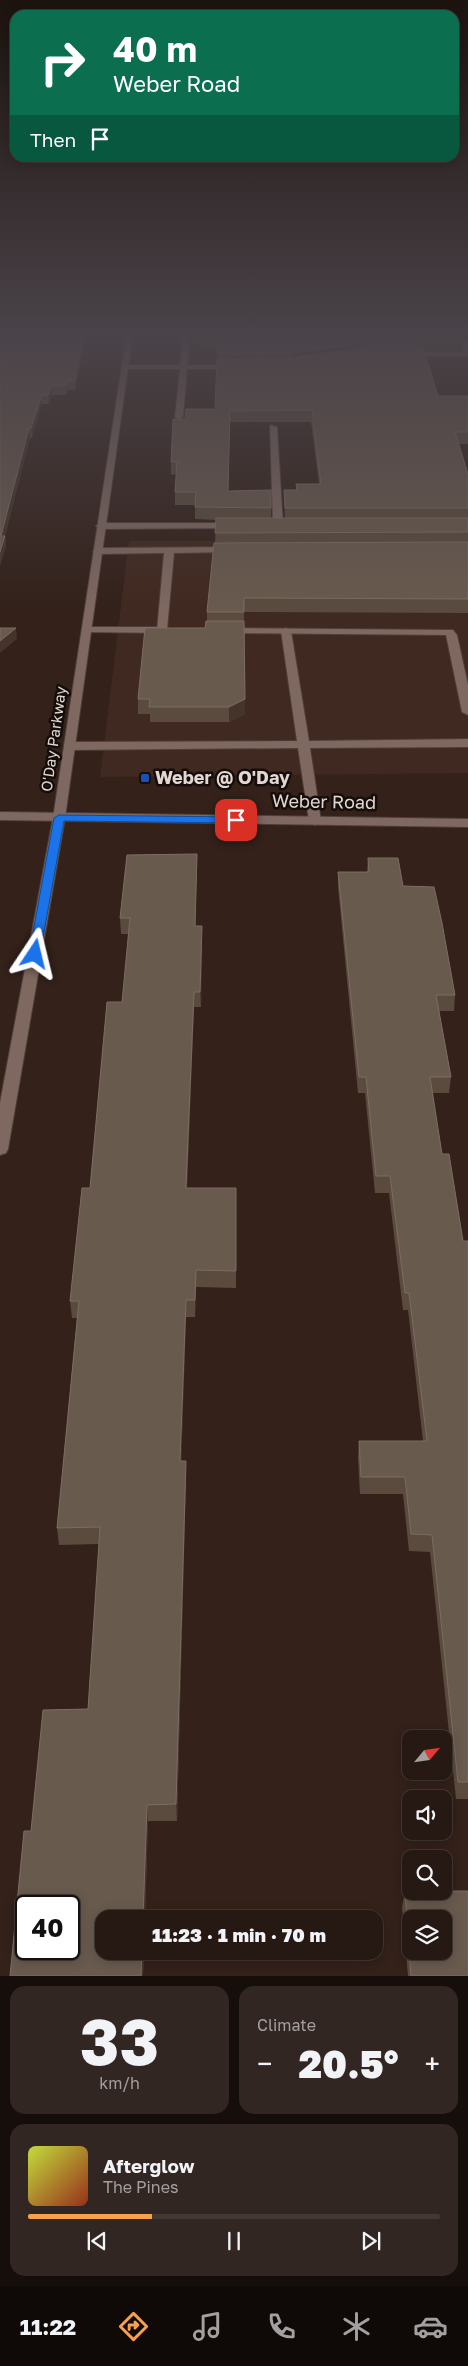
<!DOCTYPE html>
<meta charset="utf-8">
<style>
body{margin:0;font-family:"Golos Text",sans-serif;background:#322622;color:#f1f3f6;height:100vh;display:flex;flex-direction:column;font-size:19px;white-space:nowrap}
*{box-sizing:border-box;margin:0}
p{font-size:16px;color:#a4a0a0}
.icon{flex:none;width:28px;height:28px;fill:none;stroke:currentColor;stroke-width:2;stroke-linecap:round;stroke-linejoin:round}
.map{position:relative;height:1976px;overflow:hidden}
.side{display:flex;flex-direction:column;gap:10px;padding:10px;background:#150e0b;flex:1}
.side>*{flex:none}
.hud{position:absolute;left:10px;top:10px;width:449px;height:152px;border-radius:15px;box-shadow:0 2px 12px #0003,0 0 0 1px #423834;background:#0b6e4f;color:#fff;overflow:hidden}
.needle{width:32px;rotate:61deg}
.fabs{position:absolute;left:402px;top:1730px;display:grid;gap:10px}
.fabs a{display:grid;place-items:center;width:50px;height:50px;border-radius:10px;background:#261914;box-shadow:0 2px 12px #0003,0 0 0 1px #423834;font-size:25px}
.speed{position:absolute;left:15px;top:1895px;display:flex;gap:10px;font-size:25px;font-weight:700;text-align:center}
.speed>*{display:grid;place-content:center;width:65px;height:65px;border-radius:50%;background:#261914;box-shadow:0 2px 12px #0003,0 0 0 1px #423834;line-height:1}
.speed .limit{border:2px solid #111;border-radius:8px;background:#fff;color:#111}
.pin{position:absolute;display:grid;place-items:center;width:42px;height:42px;color:#fff;margin:-21px;border-radius:10px;box-shadow:0 2px 8px #0006}
.me{position:absolute;width:55px;margin:-28px;rotate:10deg;stroke-linejoin:round;filter:drop-shadow(0 0 4px #0008)}
.turn{display:flex;align-items:center;gap:18px;height:105px;padding:0 20px;font-size:22px}
.turn .icon{width:65px;height:65px;stroke-width:2.5}
.turn b{display:block;font-size:35px;line-height:42px}
.then{display:flex;align-items:center;height:48px;padding:0 20px;background:#0003;gap:10px;font-size:19px}
.big{font-size:38px;font-weight:800;line-height:1.1}
.side .card{flex:1;display:flex;flex-direction:column;justify-content:center;gap:8px;min-width:0;padding:0 18px;border-radius:15px;background:#322622}
.side .dial{align-items:center;gap:0}
.dial b{font-size:65px;line-height:1}
.song{display:flex;align-items:center;gap:15px}
.cover{width:60px;height:60px;border-radius:8px;background:linear-gradient(135deg,hsl(70 70% 55%),hsl(10 70% 35%))}
.played{height:5px;border-radius:2px;background:linear-gradient(90deg,#f8a04b 30%,#423834 30%)}
.keys{display:flex;justify-content:space-around;direction:ltr}
.heat{display:flex;justify-content:space-between;align-items:center;font-size:28px;direction:ltr}
.side .tiles{flex:1;display:grid;gap:10px;grid-template-columns:1fr 1fr}
.card:last-child{grid-column:span 2}
.trip{position:absolute;left:95px;top:1910px;width:288px;height:50px;border-radius:15px;background:#261914;box-shadow:0 2px 12px #0003,0 0 0 1px #423834;font-weight:800;line-height:50px;text-align:center}
.tab-bar{display:flex;height:80px;justify-content:space-around;align-items:center;background:#0f0a08;color:#a4a0a0}
.tab-bar .icon{width:35px;height:35px}
.tab-bar .active{color:#f8a04b}
.tab-bar b{font-size:22px;color:#f1f3f6}
.map>svg:first-child{display:block}
.built{fill:#402920}
.lines{fill:none;stroke-linecap:round;stroke-linejoin:round}
.service-casing{stroke:#4e3f3a;stroke-width:2}
.minor-casing{stroke:#4e3f3a;stroke-width:2}
.tertiary-casing{stroke:#4e3f3a;stroke-width:2}
.secondary-casing{stroke:#4e3f3a;stroke-width:2}
.service{fill:#7e6860;fill-rule:evenodd}
.minor{fill:#7e6860;fill-rule:evenodd}
.tertiary{fill:#7e6860;fill-rule:evenodd}
.secondary{fill:#7e6860;fill-rule:evenodd}
.wall{fill:#5a4b3e;fill-rule:evenodd}
.shaded-wall{fill:#443429}
.building{fill:#695a4e;stroke:#7c6d63;fill-rule:evenodd}
.route{fill:#1a73e8;stroke:#114b97}
.transit-dot{fill:#1a4fb4;stroke:#150d0a;stroke-width:2}
.labels{text-anchor:middle;stroke-width:5;stroke-linejoin:round;paint-order:stroke}
.far-street-label{font-size:15px;fill:#e3d7d2;stroke:#150d0a}
.poi-label{font-size:18px;font-weight:bold;fill:#e3d7d2;stroke:#150d0a;text-anchor:start}
.street-label{font-size:18px;fill:#e3d7d2;stroke:#150d0a}
</style>
<div class="map">
<svg width="468" height="1976" viewBox="0 0 468 1976">
<rect width="100%" height="100%" fill="#33211a"/>
<path class="built" d="M129,541H468V773L100,777Z"/>
<g class="lines">
<defs>
<path id="service" d="M184,332H190L188,365H237L241,367L237,369H187L183,417L179,419L175,417L180,369H125L121,367L125,365H180Z
M457,332H463L468,344V356H405L401,354L405,352H464Z
M270,425L277,427L283,526L278,529L273,526Z
M234,523L239,526L237,528L101,529L96,526L101,523Z
M232,547L237,550L235,552L174,553L167,630L162,633L157,630L164,553L98,554L93,551L98,548Z
M286,628L291,631L309,741L468,739V747L310,748L321,821L315,825L309,821L298,748L70,750L64,746L70,742L297,741L281,631Z"/>
<path id="minor" d="M86,627H165L170,630L165,633L82,632V628Z
M225,628L453,630L457,635L468,685V715L462,712L446,635L221,633L220,631Z"/>
<path id="tertiary" d="M127,332H133L65,818L8,1149L6,1153L0,1155V1103L53,818Z"/>
<path id="secondary" d="M0,812L468,819V827L0,820Z"/>
</defs>
<use href="#service" class="service-casing"/>
<use href="#minor" class="minor-casing"/>
<use href="#tertiary" class="tertiary-casing"/>
<use href="#secondary" class="secondary-casing"/>
<use href="#service" class="service"/>
<use href="#minor" class="minor"/>
<use href="#tertiary" class="tertiary"/>
<use href="#secondary" class="secondary"/>
</g>
<path class="wall" d="M0,332H87L75,390H67L66,395H52L49,404H42L32,438H30L5,536L6,546L0,565Z
M199,332L460,336L459,344H420V347L438,396H468V444H459L468,474V613L244,612L245,714L229,722H150V714H138V699L205,628L207,621V612L215,543L216,520L195,519V505H175V492L176,474L171,475V462L185,419L215,409L217,345H198ZM230,422H311L319,484H296V490H284L285,518H271V508L228,491Z
M464,332H468V340Z
M197,854L195,926H202L201,1007H194L187,1188H236V1288L196,1287L195,1317H186L181,1461H186V1478L177,1821H148L145,1919H104V1951H144L143,1976H10L24,1831H31L43,1710L88,1709L99,1544L59,1545L57,1528L77,1318H72L70,1301L82,1188H90L107,1002H122L129,934H121L120,918L127,855ZM26,1906H69V1949H26Z
M368,858L403,886L455,995L454,1011H439L451,1077L449,1093H432L442,1154L463,1241H468V1799H456L430,1552L409,1551L403,1494H360L358,1458L359,1441H423L408,1310H403L389,1193H375L365,1093H358L338,887V872H367Z
M405,1891L468,1976H408L402,1907Z"/>
<path class="shaded-wall" d="M85,332H87L75,390V381Z
M367,342V350L293,361V353Z
M67,381V390L66,395V386Z
M51,386L52,395L49,404L48,395Z
M42,395V404L32,438L31,428Z
M29,428L30,438L5,536L6,546L0,565L1,536Z
M16,628L17,639L0,653V641Z
M245,699V714L229,722V707Z
M197,854V869L195,941V926Z
M202,926V941L201,1007L200,992Z
M194,992V1007L186,1205V1188Z
M196,1270V1287L195,1317V1300Z
M186,1300V1317L181,1478L180,1461Z
M186,1461V1478L177,1821L176,1804Z
M147,1805L148,1821L145,1919H143Z
M142,1951H144L143,1976H141Z"/>
<path class="building" d="M0,332H85L75,381H67L66,386H51L48,395H42L31,428H29L1,536H5L0,552Z
M199,332H459L460,336H418L420,342H367L293,353L217,354V337H198Z
M368,347H423L438,396H468V432H455L468,474V508H285L284,490H297L296,484H321L312,410L230,411L228,491L271,490V508L195,507L196,492H175L177,462H171L173,419H185L186,409H215L217,360L293,358Z
M216,518H468V532L215,533Z
M468,542V599L244,598V612H207L214,543Z
M206,621H244L245,699L229,707H149L150,699H138L145,628H205Z
M0,628H16L0,641Z
M197,854L195,926H202L200,992H194L186,1188H236V1271L196,1270L195,1300H186L180,1461H186L176,1804L147,1805L143,1919H104V1951H142L141,1976H10L24,1831H31L43,1710L88,1709L100,1527L57,1528L79,1301H70L82,1188H90L107,1002H122L130,918H120L127,855ZM26,1906H69V1949H26Z
M368,858H398L403,886L434,887L442,923L455,995H436L451,1077H430L442,1154H449L463,1241H468V1782H458L432,1535L411,1534L405,1477H361L359,1441H427L409,1293H405L390,1176H376L366,1077H359L338,872H369Z
M405,1891H468V1976H411ZM411,1919H444V1951H411Z"/>
<linearGradient id="sky" x2="0" y2="1"><stop stop-color="#1c120e"/><stop offset="0.55" stop-color="#4a4349"/><stop offset="1" stop-color="#4a4349" stop-opacity="0"/></linearGradient>
<rect width="468" height="609" fill="url(#sky)"/>
<path class="route" d="M59,815L236,817L241,820L236,823L64,821L40,954L35,957L29,954L54,818Z"/>
<rect class="transit-dot" x="140" y="773" width="10" height="10" rx="2.5"/>
<g class="labels">
<g class="far-street-label">
<text transform="translate(54 739) rotate(-82)" y="5">O'Day Parkway</text>
</g>
<g class="poi-label">
<text x="155" y="784">Weber @ O'Day</text>
</g>
<g class="street-label">
<text transform="translate(324 802) rotate(1)" y="6">Weber Road</text>
</g>
</g>
</svg>
<div class="fabs">
<a><svg class="needle" viewBox="-14 -14 28 28"><path d="M0-13l5 13h-10z" fill="#e53935"/><path d="M0 13l5-13h-10z" fill="#a4a0a0"/></svg></a>
<a><svg class="icon" aria-label="sound" viewBox="0 0 24 24"><path d="M4 9h4l5-4v14l-5-4H4zM17 9q2 3 0 6"/></svg></a>
<a><svg class="icon" aria-label="search" viewBox="0 0 24 24"><circle cx="10" cy="10" r="6"/><path d="M15 15l6 6"/></svg></a>
<a><svg class="icon" aria-label="layers" viewBox="0 0 24 24"><path d="M12 4l9 5-9 5-9-5zM3 14l9 5 9-5"/></svg></a>
</div>
<div class="speed"><div class="limit">40</div></div>
<div class="pin" style="left:236px;top:820px;background:#d93025"><svg class="icon" aria-label="arrive" viewBox="0 0 24 24"><path d="M6 21V4h12l-3 4 3 4H6"/></svg></div>
<svg class="me" style="left:35px;top:954px" viewBox="-20 -20 40 40"><path d="M0-17L14 15 0 8-14 15z" fill="#1a73e8" stroke="#fff" stroke-width="4"/></svg>
<div class="trip">11:23 · 1 min · 70 m</div>
<div class="hud">
<div class="turn"><svg class="icon" aria-label="right" viewBox="0 0 24 24"><path d="M7 20v-9h11M14 6l5 5-5 5"/></svg><div><b>40 m</b>Weber Road</div></div>
<div class="then">Then<svg class="icon" aria-label="arrive" viewBox="0 0 24 24"><path d="M6 21V4h12l-3 4 3 4H6"/></svg></div>
</div>
</div>
<section class="side">
<div class="tiles">
<div class="card dial"><b>33</b><p>km/h</p></div>
<div class="card"><p>Climate</p>
<div class="heat"><a>−</a><b class="big">20.5°</b><a>+</a></div>
</div>
<div class="card">
<div class="song"><i class="cover"></i><div><b>Afterglow</b><p>The Pines</p></div></div>
<div class="played"></div>
<div class="keys"><svg class="icon" aria-label="previous" viewBox="0 0 24 24"><path d="M18 5L8 12l10 7zM5 5v14"/></svg><svg class="icon" aria-label="pause" viewBox="0 0 24 24"><path d="M8 5v14M16 5v14"/></svg><svg class="icon" aria-label="next" viewBox="0 0 24 24"><path d="M6 5l10 7-10 7zM19 5v14"/></svg></div>
</div>
</div>
</section>
<nav class="tab-bar">
<b>11:22</b>
<svg class="icon active" aria-label="directions" viewBox="0 0 24 24"><path d="M12 3l9 9-9 9-9-9zM9 14v-3h6M13 9l2 2-2 2"/></svg>
<svg class="icon" aria-label="music" viewBox="0 0 24 24"><path d="M9 18V5l10-2v13"/><circle cx="6" cy="18" r="3"/><circle cx="16" cy="16" r="3"/></svg>
<svg class="icon" aria-label="phone" viewBox="0 0 24 24"><path d="M5 4h4l2 5-3 2q2 4 5 5l2-3 5 2v4C11 20 4 13 5 4z"/></svg>
<svg class="icon" aria-label="climate" viewBox="0 0 24 24"><path d="M12 3v18M4 7l16 10M4 17L20 7"/></svg>
<svg class="icon" aria-label="car" viewBox="0 0 24 24"><path d="M5 17H2v-5l4-1 3-4h7l3 4 3 1v5h-3M9 17h6M6 11h13"/><circle cx="7" cy="17" r="2"/><circle cx="17" cy="17" r="2"/></svg>
</nav>
